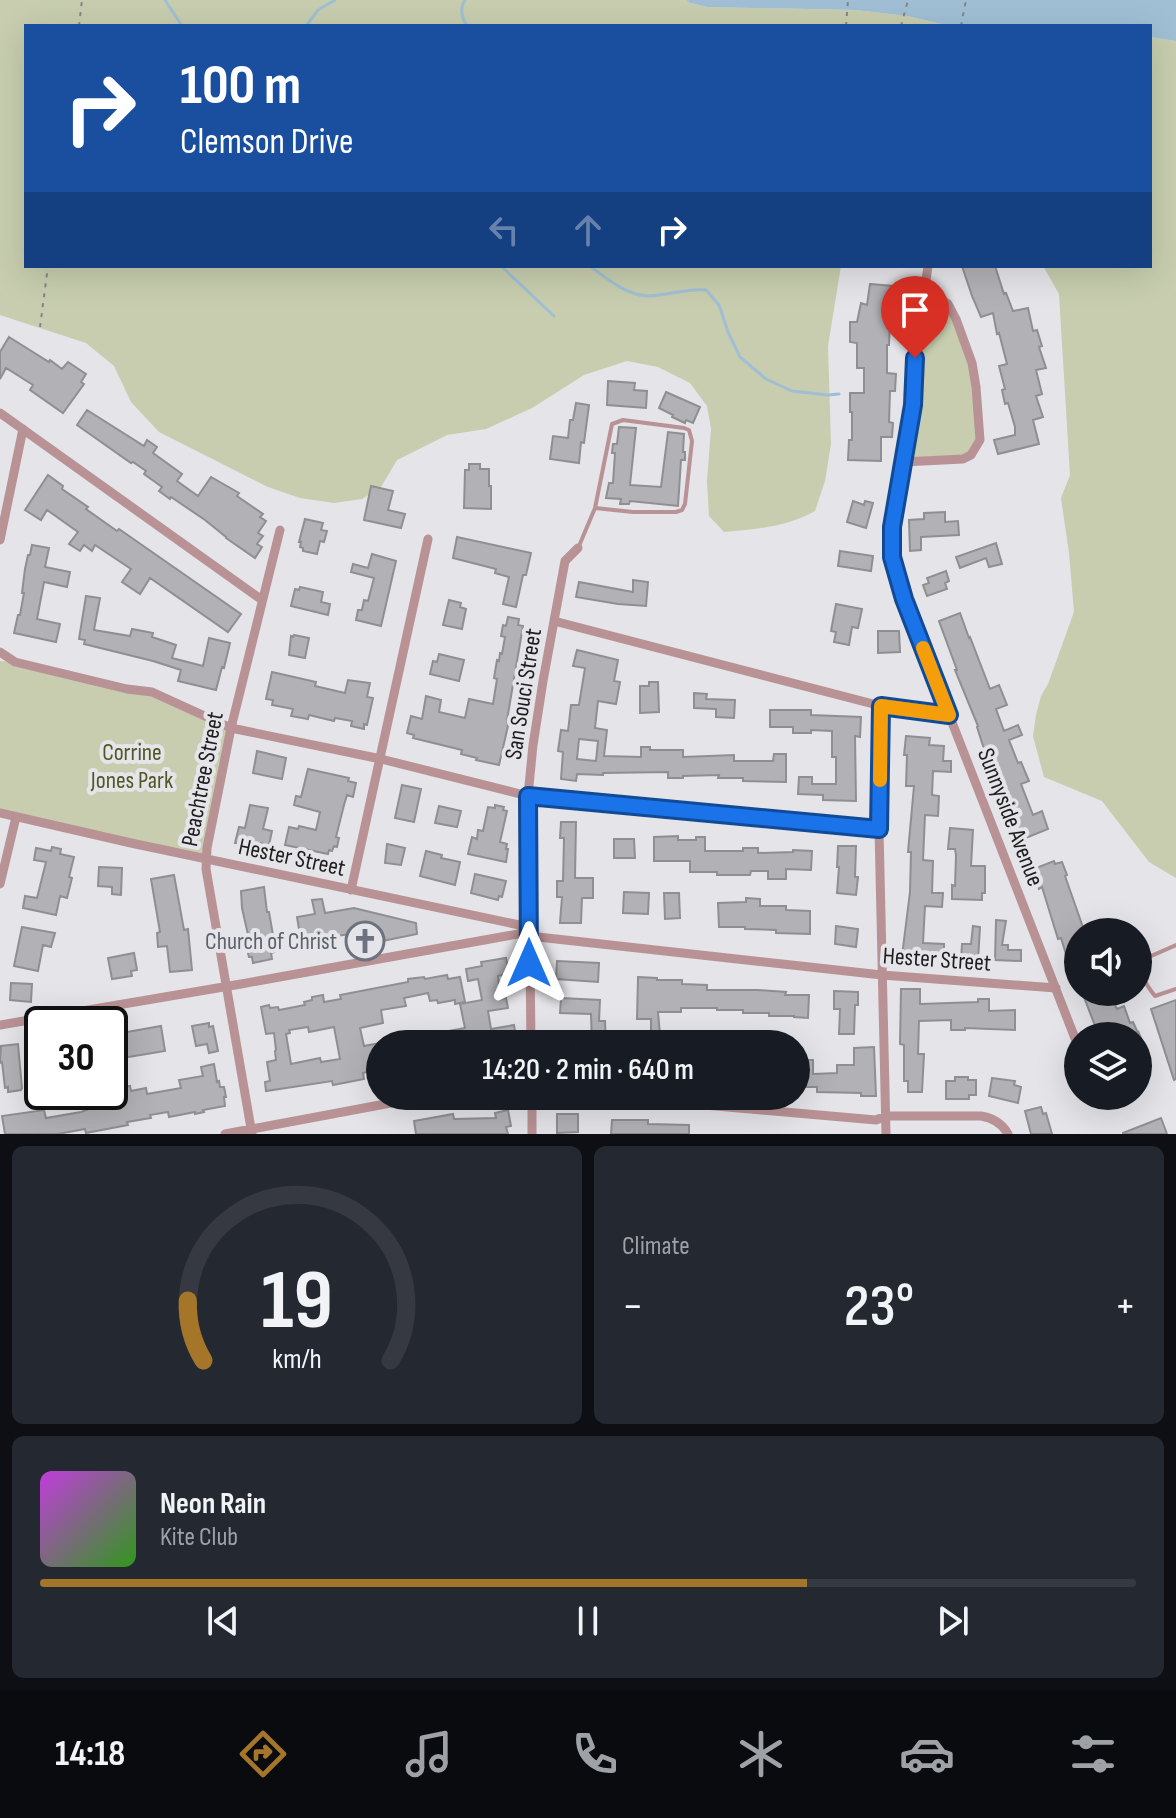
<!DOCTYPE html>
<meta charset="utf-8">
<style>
body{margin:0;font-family:"Sofia Sans Condensed",sans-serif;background:#242831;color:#f1f3f6;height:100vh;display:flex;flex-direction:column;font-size:30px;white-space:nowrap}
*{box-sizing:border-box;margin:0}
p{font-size:26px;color:#9ea1a6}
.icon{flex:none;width:44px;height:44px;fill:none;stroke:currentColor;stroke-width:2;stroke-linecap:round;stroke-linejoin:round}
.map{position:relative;height:1134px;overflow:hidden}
.drawer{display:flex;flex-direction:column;gap:12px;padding:12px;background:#0d0f14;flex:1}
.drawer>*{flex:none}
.hud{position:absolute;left:24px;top:24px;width:1128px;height:244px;border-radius:0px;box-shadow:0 8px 32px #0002;background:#1a4fa0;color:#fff;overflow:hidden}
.buttons{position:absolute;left:1064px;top:918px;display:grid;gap:16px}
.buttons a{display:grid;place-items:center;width:88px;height:88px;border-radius:50%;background:#171b24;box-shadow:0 8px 32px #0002;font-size:40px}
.speed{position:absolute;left:24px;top:1006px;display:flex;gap:16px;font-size:40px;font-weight:700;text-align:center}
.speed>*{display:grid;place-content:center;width:104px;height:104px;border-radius:50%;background:#171b24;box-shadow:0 8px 32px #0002;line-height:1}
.speed .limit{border:4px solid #111;border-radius:12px;background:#fff;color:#111}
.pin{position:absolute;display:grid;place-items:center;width:68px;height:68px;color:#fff;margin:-82px -34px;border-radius:50% 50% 50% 0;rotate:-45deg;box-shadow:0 0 8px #0007}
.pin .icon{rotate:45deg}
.me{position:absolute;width:88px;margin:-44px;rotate:0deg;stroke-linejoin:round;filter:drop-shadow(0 0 6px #0008)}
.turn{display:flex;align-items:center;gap:28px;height:168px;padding:0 24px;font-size:36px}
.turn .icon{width:104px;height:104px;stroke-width:2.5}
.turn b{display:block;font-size:56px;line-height:68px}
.lanes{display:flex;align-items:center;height:76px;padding:0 24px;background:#0003;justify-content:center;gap:40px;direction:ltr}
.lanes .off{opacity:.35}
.big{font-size:60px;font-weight:600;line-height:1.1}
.drawer .tile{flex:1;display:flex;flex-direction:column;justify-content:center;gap:12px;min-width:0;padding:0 28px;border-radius:12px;background:#242831}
.drawer .dial{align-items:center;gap:0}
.dial svg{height:208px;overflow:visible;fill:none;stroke:#363941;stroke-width:7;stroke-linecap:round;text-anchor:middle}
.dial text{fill:#f1f3f6;stroke:none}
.song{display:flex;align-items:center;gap:24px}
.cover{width:96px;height:96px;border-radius:12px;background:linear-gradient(135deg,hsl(290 70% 55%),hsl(110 70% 35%))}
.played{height:8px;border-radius:4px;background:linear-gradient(90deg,#a5752a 70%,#363941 70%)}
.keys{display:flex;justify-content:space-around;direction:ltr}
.heat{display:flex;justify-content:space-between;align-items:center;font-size:44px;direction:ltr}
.drawer .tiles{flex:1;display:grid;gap:12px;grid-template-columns:1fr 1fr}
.tile:last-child{grid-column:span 2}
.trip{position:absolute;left:366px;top:1030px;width:444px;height:80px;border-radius:40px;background:#171b24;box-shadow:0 8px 32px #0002;font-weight:600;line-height:80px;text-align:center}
.tab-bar{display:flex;height:128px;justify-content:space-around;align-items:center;background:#090b0e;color:#9ea1a6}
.tab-bar .icon{width:56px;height:56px}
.tab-bar .selected{color:#a5752a}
.tab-bar b{font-size:36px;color:#f1f3f6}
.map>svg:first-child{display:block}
.green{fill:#c7cdae}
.water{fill:#a0bfd4}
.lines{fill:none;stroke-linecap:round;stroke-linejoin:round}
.stream{stroke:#a0bfd4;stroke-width:3}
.building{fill:#b2b2b6;stroke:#8f8f93;stroke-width:2;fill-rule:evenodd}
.path{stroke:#858588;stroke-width:2;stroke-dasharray:4 6;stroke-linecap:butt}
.lane{stroke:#b99295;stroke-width:4}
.street{stroke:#b99295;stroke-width:9}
.route-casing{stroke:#114b97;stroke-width:20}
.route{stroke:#1a73e8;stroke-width:14}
.slow{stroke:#f59e0b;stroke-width:14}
.labels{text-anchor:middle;stroke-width:8;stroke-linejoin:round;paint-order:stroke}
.street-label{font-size:24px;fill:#1d1d1e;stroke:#e4e4e9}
.park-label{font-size:24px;fill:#505723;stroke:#e4e4e9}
.worship-label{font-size:24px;fill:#5b616d;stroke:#e4e4e9;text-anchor:end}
</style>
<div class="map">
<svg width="1176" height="1134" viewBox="0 0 1176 1134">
<rect width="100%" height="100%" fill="#e4e4e9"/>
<path class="green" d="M0,0H686L690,3L707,7L856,10L907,16L950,26H26V266H841L828,346L831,444L825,481L815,511C787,527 756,529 724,532L709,516L707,481L711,429L707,406L690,383L658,367L627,361L584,375L532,408L486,429L447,435L397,460L381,487L362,499L334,503L300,498L268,487L159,432L131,402L114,366L86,343L0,315Z
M1150,37L1176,41V878L1149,862L1102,801L1044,777L1033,736L1036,715L1041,696L1048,684L1074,612L1069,553L1061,498L1070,475L1059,294L1043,266H1150Z
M924,298L942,300L972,363L980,440L971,455L903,462Z
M0,661L15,662L152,692L231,728L207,858L0,814Z"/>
<path class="water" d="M686,0H1176V41L1150,37V26H950L907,16L856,10L707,7L690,3Z"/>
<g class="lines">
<path class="stream" d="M165,0L182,26
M465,0C459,9 462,18 467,26
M306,26L318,10L335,0
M501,266L554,316
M590,266C606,278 626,295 647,296C667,296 686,288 706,290L719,305L728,332L740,357L766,379L792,391L828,395L839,394"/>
</g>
<path class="building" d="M962,266H995L1004,294L1006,293L1013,311L1028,308L1033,331L1037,330L1042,346L1039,347L1046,368L1036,370L1042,394L1036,396L1043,417L1033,420L1039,444L998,454L994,440L1015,435V427L1008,403L1005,404L1002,390L1005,389L999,366L1007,364L999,333L997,334L993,313L981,317L972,296Z
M870,284L905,287L904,302L898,301L894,324L890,323L889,345H887V373L896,374L895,391H890L889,422L893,423L892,437H881V461L848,460L849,440H852V412H850V393H864V368H857V343L850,342V322H857L861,303L867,305Z
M9,337L49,362L50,360L62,369L68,362L86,374L81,382L84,384L63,413L30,390L33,385L6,368L0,379V352Z
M608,381L635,383L634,390L647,391L646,408L607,405Z
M666,392L700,407L693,423L686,420L685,423L672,417L673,415L659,408Z
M576,403L589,405L584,443L581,442L579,463L550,459L553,436L568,438L570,420H573Z
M87,410L144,446L147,440L157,447L153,453L182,474L177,481L198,496L211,477L239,493L237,496L263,514L260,517L266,521L258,533L263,536L257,544L262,547L255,558L226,538V537L205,520L171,497L170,499L159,491L162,487L144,474L146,471L133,462L131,463L77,425Z
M619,427L636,428L630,485L661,487L668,432L684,434L683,452H685V460H681L678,506L630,501L629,504H620L621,499L606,498L609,483H613L615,453H612L613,444H617Z
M469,464H480V469H489V486H491V509L464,508L465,470H469Z
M48,475L63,486L62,489L88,507L86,509L117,531L119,529L241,614L228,632L150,578L140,594L122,582L131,569L95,545L92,551L84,545L80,551L69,544L78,532L47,510L41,520L25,510Z
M371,486L393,491L388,510L405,514L401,528L364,520Z
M853,501L864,505L865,501L873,503L866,528L847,522Z
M945,512V522L958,521L959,535L921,537V550L910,551L909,520L924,519V513Z
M305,519L323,523L321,530L327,531L324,542L320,541L317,554L303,551V548L300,547L301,542H299Z
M457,537L531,553L526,575H523L516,607L503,604L509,577L495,573L496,569L453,558Z
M996,543L1002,564L989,567L986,558L960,568L956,557Z
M32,545L49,548L45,567L70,572L67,587L44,582L37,619L60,624L56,642L14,633L18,615H20L24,593H22L25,569L28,555H30Z
M840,551L873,556L871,571L838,566Z
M372,554L396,561L381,626L356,620L358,610H362L364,600L368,601L374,578L351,572L353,564L368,568Z
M946,571L949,581L945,583L947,589L927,596L923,585L929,583L927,578Z
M633,580L648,582L646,606L618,604L576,597L579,582L633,592Z
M300,587L323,592L321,602L330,604L328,615L291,606L295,589L299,590Z
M86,596L100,598L94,630L130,636L132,629L153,633L152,637L176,645L172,658L203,666L209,638L230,643L224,668L222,667L216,690L178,681L181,670L153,661L84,644L85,640L79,639Z
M449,600L461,603L460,607L466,609L462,629L443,625Z
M836,604L862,609L858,628L852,627L849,645L834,642L836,632L831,631Z
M960,613L969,638L970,637L990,689L999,685L1007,705L996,709L1004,731L1018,725L1022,735L1009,740L1018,763L1021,762L1029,781L1021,784L1033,815L1042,811L1048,829L1021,840L1012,815L1008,817L991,775L992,774L977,727L978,726L955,670H957L939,621Z
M508,617L519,619L518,625L523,626L507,720L508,726L499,765L476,760L477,758L461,754L462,750L413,738L414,735L407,733L411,716L422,719L426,696L441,700L439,712L465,718L469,699L493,704L497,679L494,678L497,660L499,661L500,653L502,654L505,637L501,636L503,625L506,626Z
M878,631H899L900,652L878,653Z
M294,635L309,638L305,658L289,655L291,636L293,637Z
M577,650L618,660L614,681L620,682L616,704L598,701L595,728L607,730L604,756L641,757V747H650V750H683V757L734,755V761H773L774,754H786V782L743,781V778H718L719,775L683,776V778H668V772L603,773V775L577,774L576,781L561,779L563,752L558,751L561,730L568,731L571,705H579L585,668L573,666ZM579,739L598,741L596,761L577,759Z
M439,654L464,660L459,681L430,674L433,661L437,662Z
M272,672L316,682L315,686L345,693L348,680L370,683L367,697L373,698L367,725L364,724V729L351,726L352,721L335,718L334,721L309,715L308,719L291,716L293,709L272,705L273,700L266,699Z
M649,682H658L659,712L640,713V686H649Z
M694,693L707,694L706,699L735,700L734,718L716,717V709L694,708Z
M770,710H811V715L861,717L860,737L855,736L856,801L823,800V795L798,794L799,777H812V784H836V757H832V731L811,730V733H793V727H770Z
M906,736L930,738L929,745L944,746L943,761H951V772L933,771L932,795L939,796L938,816L925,815L923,860L933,861L932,893H943L942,907L925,906L923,943L944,944V959L902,956L910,892L911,852H908L914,786H906L907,755H904Z
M257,751L286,758L282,779L253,773Z
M308,769L349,778L348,781L356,783L353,797L347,795L344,805L336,837L339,838L337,847L334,846L332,851L329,850L328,854L285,845L289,827L298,829L299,826L316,830L320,812L294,805L296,796L301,797Z
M402,785L421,789L414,822L395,818Z
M250,805L268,808L263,829L272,831L269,845L260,843L259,846H253L235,843L239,827L245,828Z
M495,805L504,807L503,810L507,811L500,842L507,844L506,849H508L506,862L468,854L472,837L477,839L478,830L483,831L488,807L495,808Z
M439,806L461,811L457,827L435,823Z
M561,822H576L575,878H593V898H582L581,923H560L562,897H557V881H563L564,838H560Z
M950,828L973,830L971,866H985V893H982V900L952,899V885L955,886L956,855L955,849H948Z
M678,836V840H696V837H705V851H743V848H758V853L793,852V850L812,851L811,870L786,869V879H768V871H751L750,875H717V872H690V861H654V837Z
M614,839H634L635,858H614Z
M387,844L405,848L401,865L385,863Z
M838,846H856L855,877H858L856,895L837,893L839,867H837Z
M52,847L61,849L60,854L74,857L69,877L72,878L67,898L60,896L56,915L23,908L25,896L37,898L46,862L34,860L36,848L51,851Z
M426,851L442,855L441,858L460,862L455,885L420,876Z
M1054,861L1055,864L1062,862L1067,875L1065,876L1084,930L1078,932V985L1069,964L1061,938L1058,939L1042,887L1039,889L1031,870Z
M99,867L122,868L121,895L112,894V887L98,886Z
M475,874L506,881L502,897L499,896L498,900L471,893Z
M174,875L184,930L188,929L192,970L170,972L167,946L158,947L157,933L160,932L151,879Z
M264,887L267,912H269L273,935H271L274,952L271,953L272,959L253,963L252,957H249L247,949L251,948L242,908L241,891Z
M624,892L649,893L648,914L623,913Z
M664,893H679L680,918L665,919Z
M746,898L760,899V906H786V910L810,911V934L776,933V930L745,929V927H719L718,903L746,902Z
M322,899L325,913L354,908L416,923L417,934L353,947L350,934L301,941L297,917L315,914L312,900Z
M996,920L1006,921L1002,945H1008V950H1021V961L995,960Z
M836,926L858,929L856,947L835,944Z
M973,926L980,927L978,961L961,960L962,944H971Z
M22,927L55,933L51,947L43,945L38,971L14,966Z
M134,953L137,970L131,971L132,976L112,979L108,958Z
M506,958L509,974L498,976L501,999L506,998L508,1008L488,1011L491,1029L514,1025L517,1044H423L422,1039L444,1036L443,1032L465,1028L460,1004L482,1000L478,979L468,981L466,969L482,966L481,962Z
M557,961L599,963L598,982L556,979Z
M447,975L448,979L460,977L465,1002L455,1004V1000L438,1003L437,1000L430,1001L428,993L404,998L406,1006L381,1010L383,1023L360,1028L364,1046L380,1043V1069L363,1073L364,1079L333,1085L332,1081L266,1091L265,1082L270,1081L267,1062L276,1060L275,1051L276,1050L274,1033L266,1034L261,1007L269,1005L270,1008L278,1007L279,1010L305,1005L304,1002L312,1000V997L323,995L324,1002L341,999L340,995L408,982V979L424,977L425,979ZM308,1027L309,1032L334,1027L340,1059L321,1062L320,1058L291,1064L286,1034L290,1033L289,1030Z
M638,977L657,978V980H682V984L707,985V990H758L786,992L785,995H809L808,1018L794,1017V1016H769V1013H743V1010H717V1008H681V1012H658L660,1035H651V1019H637Z
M11,983L32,984L31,1002L10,1000Z
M901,989H920V1004L978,1002V999H989V1011L1015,1010V1030L965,1028V1030H951V1020L919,1021L918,1054H924L922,1092H908V1081H904V1045L900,1044Z
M834,991L858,992V1005H855L854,1034H839L840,1009H834Z
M1082,992H1109L1117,1009L1124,1006L1130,1023L1133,1022L1138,1033V1031L1149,1057L1138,1061V1036H1099Z
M561,998L600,1000L599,1021H605L606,1044H592L591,1014L560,1013Z
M1176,1000V1079L1174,1080L1151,1009Z
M209,1023V1027L213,1026L218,1051L209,1053L207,1044L196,1046L192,1026Z
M161,1026L165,1051L110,1060V1035Z
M18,1044L22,1088L21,1090L8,1092V1087L5,1088L2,1062L0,1063L1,1046Z
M874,1047L876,1096H861V1093L817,1092V1087H797V1060H813V1074L837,1073V1065H854V1048Z
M214,1064L217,1082L219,1081L220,1087H224L226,1097H224L225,1106L203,1110L204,1112L195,1114V1112L169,1117L168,1112L150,1115L151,1118L127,1122L128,1125L86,1133L85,1129L58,1134H5L2,1116L44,1110L46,1118L81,1112L89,1109L87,1102L108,1097L107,1092H110V1089L130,1086L131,1091L146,1088L147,1094L181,1088L179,1080L203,1076L201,1067Z
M955,1077H968V1080H976V1095H969V1099H946V1081H955Z
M992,1078L1015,1081L1014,1085L1021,1087L1018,1103L989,1096Z
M1041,1107L1043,1114L1046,1113L1052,1134H1031L1025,1111Z
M508,1110L511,1126L506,1127L508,1134H416L414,1121L453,1114L454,1119L496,1118L495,1113Z
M557,1114H578V1132L557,1133Z
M1161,1118L1167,1134H1123V1133Z
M612,1120H648V1124L689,1125V1134H611Z"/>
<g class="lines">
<path class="path" d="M79,26L82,0
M846,26L848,0
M901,26L908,0
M961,26L966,0
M40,327L48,266"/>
<path class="lane" d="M579,546L595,508L612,424L623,420L684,428L689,430L692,441L685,504L682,510L676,512H633L595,508
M1176,945L1142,960C1140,975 1146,985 1155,996L1176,989"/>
<path class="street" d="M928,266L915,358L913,405L892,527V557L904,599L1078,1046
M0,413L262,600
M903,462L963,459L971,455L980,440L976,387L972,363L956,319L948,304L942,300L924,298
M0,540L23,429
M554,621L881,706L949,715
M0,652L15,662L127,689L152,692L231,728L381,759L528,796L879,829
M881,706L879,829L886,1134
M0,813L131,843L529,927
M0,884L16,817
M351,890L428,539
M529,936L882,975L1056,988
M0,1025L241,984L529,932
M531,1044L528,796L533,745L543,681L565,561L578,548
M602,1096L876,1120L886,1116H981C993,1118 1002,1123 1008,1134
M225,1134L428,1096
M252,1134L206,869L207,848L231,728L280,530
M532,1134V1096"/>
</g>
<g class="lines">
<defs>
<path id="route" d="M529,963L528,796L879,829L881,706L949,715L904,599L892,557V527L913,405L915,358"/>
</defs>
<use href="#route" class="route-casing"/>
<use href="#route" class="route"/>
<path class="slow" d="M880,780L881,706L949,715L923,648"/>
</g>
<defs>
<symbol id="church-ring" viewBox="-11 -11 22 22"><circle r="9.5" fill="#e4e4e9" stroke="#6b7280" stroke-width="1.5"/><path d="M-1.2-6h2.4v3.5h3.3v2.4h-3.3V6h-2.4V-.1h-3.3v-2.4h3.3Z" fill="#6b7280"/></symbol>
</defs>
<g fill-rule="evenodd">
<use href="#church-ring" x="343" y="919" width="44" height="44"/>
</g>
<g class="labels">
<g class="street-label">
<text transform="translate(523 694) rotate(-81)" y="8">San Souci Street</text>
<text transform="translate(202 779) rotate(-79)" y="8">Peachtree Street</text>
<text transform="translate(1011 817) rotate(69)" y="8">Sunnyside Avenue</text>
<text transform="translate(292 857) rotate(12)" y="8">Hester Street</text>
<text transform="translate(937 959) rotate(4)" y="8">Hester Street</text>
</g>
<g class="park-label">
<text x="132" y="760">Corrine<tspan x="132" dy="28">Jones Park</tspan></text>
</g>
<g class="worship-label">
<text x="337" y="949">Church of Christ</text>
</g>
</g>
</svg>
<div class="buttons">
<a><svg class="icon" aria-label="sound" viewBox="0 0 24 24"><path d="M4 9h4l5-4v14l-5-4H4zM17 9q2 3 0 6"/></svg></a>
<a><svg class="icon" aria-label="layers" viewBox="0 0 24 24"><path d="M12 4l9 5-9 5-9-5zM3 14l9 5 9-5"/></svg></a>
</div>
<div class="speed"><div class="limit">30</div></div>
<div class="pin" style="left:915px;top:358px;background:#d93025"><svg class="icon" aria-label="arrive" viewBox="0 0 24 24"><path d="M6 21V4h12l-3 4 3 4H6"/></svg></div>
<svg class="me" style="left:529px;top:963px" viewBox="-20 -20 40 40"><path d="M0-17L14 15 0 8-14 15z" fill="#1a73e8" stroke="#fff" stroke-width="4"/></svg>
<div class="trip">14:20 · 2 min · 640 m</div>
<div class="hud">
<div class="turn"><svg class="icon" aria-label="right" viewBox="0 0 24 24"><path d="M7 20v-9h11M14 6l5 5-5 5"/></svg><div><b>100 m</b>Clemson Drive</div></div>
<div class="lanes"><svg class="icon off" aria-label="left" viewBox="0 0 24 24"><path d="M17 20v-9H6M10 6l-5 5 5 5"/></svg><svg class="icon off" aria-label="ahead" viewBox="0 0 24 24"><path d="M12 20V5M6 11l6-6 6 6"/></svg><svg class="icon" aria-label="right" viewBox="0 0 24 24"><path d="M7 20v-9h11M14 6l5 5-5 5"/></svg></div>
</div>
</div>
<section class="drawer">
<div class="tiles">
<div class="tile dial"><svg viewBox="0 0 100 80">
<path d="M14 69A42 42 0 1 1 86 69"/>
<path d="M14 69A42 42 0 0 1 8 46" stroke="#a5752a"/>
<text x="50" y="56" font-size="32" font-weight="700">19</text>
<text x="50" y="72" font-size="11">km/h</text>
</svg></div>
<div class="tile"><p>Climate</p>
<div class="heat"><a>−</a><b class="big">23°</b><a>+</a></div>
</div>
<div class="tile">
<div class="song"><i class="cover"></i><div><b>Neon Rain</b><p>Kite Club</p></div></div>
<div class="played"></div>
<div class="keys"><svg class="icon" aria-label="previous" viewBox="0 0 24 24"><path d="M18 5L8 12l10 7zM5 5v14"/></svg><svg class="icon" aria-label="pause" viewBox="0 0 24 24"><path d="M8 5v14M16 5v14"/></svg><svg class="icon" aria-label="next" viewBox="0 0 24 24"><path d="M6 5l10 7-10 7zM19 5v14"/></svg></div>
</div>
</div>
</section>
<nav class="tab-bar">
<b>14:18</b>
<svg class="icon selected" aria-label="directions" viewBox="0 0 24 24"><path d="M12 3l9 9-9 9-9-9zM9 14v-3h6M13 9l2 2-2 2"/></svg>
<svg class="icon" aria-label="music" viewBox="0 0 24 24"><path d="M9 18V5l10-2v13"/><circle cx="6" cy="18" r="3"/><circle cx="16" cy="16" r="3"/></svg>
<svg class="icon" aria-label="phone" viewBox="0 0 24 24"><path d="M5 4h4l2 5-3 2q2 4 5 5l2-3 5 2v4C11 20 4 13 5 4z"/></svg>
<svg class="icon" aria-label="climate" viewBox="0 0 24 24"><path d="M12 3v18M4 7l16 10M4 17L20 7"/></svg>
<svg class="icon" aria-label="car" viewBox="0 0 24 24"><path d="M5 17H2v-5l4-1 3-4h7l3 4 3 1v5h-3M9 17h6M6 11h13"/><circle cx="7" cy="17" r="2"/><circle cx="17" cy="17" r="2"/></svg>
<svg class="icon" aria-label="filters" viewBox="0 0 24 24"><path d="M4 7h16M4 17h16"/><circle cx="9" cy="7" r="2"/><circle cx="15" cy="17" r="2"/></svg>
</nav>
